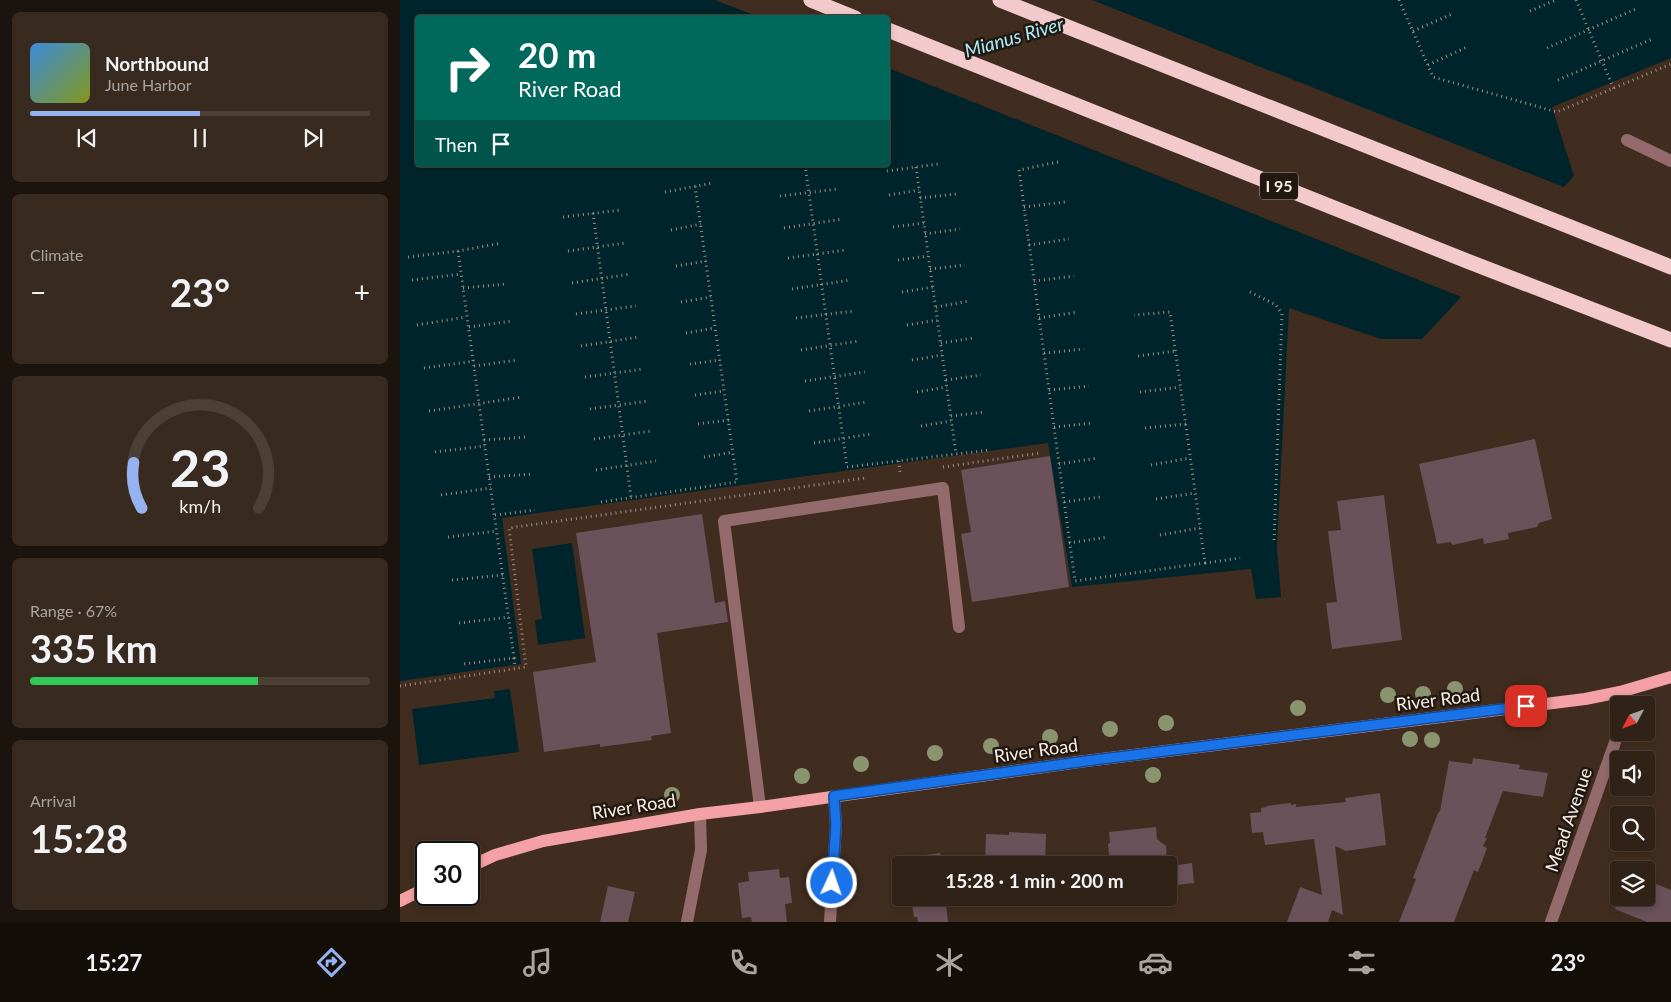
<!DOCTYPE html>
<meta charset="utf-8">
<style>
body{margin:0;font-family:Lato,sans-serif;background:#392a20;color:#f1f3f6;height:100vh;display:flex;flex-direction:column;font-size:19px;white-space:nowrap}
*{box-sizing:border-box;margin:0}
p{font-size:16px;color:#a8a4a1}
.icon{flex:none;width:28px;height:28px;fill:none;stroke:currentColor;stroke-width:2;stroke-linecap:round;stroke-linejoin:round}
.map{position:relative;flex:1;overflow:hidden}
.drawer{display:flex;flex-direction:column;gap:12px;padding:12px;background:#1b130d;width:400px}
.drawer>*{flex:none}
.hud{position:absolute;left:15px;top:15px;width:475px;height:152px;border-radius:5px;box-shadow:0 2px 8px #0003,0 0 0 1px #4c3f36;background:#00695c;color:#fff;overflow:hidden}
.needle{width:32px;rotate:229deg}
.controls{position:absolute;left:1210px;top:696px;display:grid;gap:10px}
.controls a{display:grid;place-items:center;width:45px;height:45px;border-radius:5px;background:#312217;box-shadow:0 2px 8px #0003,0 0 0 1px #4c3f36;font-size:25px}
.speed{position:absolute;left:15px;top:841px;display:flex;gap:10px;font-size:25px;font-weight:700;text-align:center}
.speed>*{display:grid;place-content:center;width:65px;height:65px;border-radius:50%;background:#312217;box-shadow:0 2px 8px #0003,0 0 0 1px #4c3f36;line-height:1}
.speed .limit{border:2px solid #111;border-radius:8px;background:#fff;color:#111}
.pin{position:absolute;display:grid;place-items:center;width:42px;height:42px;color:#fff;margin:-21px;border-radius:10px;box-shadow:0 2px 8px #0006}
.me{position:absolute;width:55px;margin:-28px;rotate:3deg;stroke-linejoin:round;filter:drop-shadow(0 0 4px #0008)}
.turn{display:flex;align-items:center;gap:18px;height:105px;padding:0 20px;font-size:22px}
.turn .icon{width:65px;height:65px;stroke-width:2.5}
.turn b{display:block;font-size:35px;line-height:42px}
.then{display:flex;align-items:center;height:48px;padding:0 20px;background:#0003;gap:10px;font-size:19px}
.big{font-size:38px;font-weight:700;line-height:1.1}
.drawer .widget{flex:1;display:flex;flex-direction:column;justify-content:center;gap:8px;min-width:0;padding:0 18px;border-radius:8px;background:#392a20}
.drawer .dial{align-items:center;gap:0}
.dial svg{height:130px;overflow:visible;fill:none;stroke:#4c3f36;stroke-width:7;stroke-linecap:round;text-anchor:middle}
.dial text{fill:#f1f3f6;stroke:none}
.song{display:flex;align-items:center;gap:15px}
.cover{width:60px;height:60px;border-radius:8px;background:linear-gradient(135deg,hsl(210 70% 55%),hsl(70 70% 35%))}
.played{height:5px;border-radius:2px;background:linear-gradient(90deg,#95b2f1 50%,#4c3f36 50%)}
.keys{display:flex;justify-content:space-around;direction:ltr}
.heat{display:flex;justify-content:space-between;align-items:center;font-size:28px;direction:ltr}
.charge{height:8px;border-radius:4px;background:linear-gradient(90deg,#34c759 67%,#4c3f36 0)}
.trip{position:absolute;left:492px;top:856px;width:285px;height:50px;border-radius:5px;background:#312217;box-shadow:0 2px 8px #0003,0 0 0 1px #4c3f36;font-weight:700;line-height:50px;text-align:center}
.tabs{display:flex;height:80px;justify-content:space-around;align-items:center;background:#140e09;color:#a8a4a1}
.tabs .icon{width:35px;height:35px}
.tabs .current{color:#95b2f1}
.tabs b{font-size:22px;color:#f1f3f6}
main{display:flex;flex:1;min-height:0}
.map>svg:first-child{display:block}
.water{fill:#00242b;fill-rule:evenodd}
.pier{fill:#412d1f}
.building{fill:#6a515a}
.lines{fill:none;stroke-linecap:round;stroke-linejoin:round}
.path{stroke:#9e8e82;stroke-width:3;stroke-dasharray:1 4;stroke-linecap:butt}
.minor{stroke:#936b6c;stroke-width:12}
.major{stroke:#f3a1a5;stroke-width:12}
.highway{stroke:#f3cacb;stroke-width:15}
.tree{fill:#8a946f}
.route-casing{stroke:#114b97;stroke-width:12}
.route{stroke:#1a73e8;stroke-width:9}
.labels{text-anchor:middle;stroke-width:5;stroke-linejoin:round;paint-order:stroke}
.shield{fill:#211812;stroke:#baaea6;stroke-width:1}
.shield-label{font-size:16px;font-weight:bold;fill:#fcefe6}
.street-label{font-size:18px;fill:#fcefe6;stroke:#211812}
.water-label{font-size:19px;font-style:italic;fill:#aaebf9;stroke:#211812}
</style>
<main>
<section class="drawer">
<div class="widget">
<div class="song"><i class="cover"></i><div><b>Northbound</b><p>June Harbor</p></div></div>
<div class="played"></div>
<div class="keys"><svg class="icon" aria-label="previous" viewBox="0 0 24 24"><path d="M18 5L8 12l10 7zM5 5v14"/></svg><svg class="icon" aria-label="pause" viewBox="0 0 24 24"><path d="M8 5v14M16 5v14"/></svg><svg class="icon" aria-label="next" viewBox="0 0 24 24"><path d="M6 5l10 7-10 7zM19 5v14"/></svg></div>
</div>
<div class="widget"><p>Climate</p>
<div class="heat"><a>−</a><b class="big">23°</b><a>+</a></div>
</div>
<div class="widget dial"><svg viewBox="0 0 100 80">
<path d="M14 69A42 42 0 1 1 86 69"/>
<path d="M14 69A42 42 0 0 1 9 41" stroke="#95b2f1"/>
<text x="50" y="56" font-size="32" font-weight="700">23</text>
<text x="50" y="72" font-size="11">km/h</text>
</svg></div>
<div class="widget"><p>Range · 67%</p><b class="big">335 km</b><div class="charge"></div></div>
<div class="widget"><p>Arrival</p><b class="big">15:28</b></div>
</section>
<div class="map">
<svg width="1271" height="922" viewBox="0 0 1271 922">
<rect width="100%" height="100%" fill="#412d1f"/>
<path class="water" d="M0,0H1271V58L1152,107L1174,176L1022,339H981L889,308L877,547L881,597L856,599L851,569L672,587L648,443L102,518L121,664L0,681ZM18,18H488V165H18Z
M172,543L185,638L138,645L135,620L142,619L132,549Z
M110,689L119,752L19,765L12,709L95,698L94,691Z"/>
<path class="pier" d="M315,0H692L1166,188L1064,298L488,68V18L359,17Z"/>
<path class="building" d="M1135,439L1152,519L1139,523L1137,527L1108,533L1109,539L1084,544L1083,538L1053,545L1050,542L1037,544L1019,464Z
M650,456L669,587L572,602L561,534L571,532L561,470Z
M984,495L1002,640L932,649L926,603L937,602L928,531L941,530L937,501Z
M302,514L315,603L325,601L328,622L257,633L271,733L251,736L252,740L200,747V744L144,752L133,672L196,662L176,533Z
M1073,758L1120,765L1119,769L1148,773L1143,797L1103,791L1085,838H1087L1083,846L1087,848L1078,872L1074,870L1054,922H999L1016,879L1013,878L1038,813L1040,811L1049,761L1072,764Z
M980,793L986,845L946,851L935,846L943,915L932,910L928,922H887L900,887L922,895L914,839L865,845L863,832L852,833L850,813L861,812V808L867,807L866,806L891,803V805L896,804V807L946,802L945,798Z
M756,827L757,839L766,846L767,863L777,862L778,865L792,863L794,883L769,886V865H710L708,844L710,843L709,832Z
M609,832L646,834L645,865H585L586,834L609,835Z
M540,853L542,865H501V898H545L548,922H518L517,917H514L512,903L498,905L493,866H497L496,859Z
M379,869L380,878L389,877L392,903L385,904L387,922H352L351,917L342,918L338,883L349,881L348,872Z
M1246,880L1271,890V922H1247L1215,909L1219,898H1246Z
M208,886L235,892L228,922H200Z
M717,898H736V901L717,903Z"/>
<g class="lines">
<path class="path" d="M999,0L1033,77L1157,112L1271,64
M1176,0L1214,89
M1130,11L1156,0
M1013,31L1052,14
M1147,48L1238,8
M1028,65L1067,47
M1158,80L1252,39
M658,162L619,170L675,581L805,563L770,312L734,315
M405,165L447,467L590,450
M516,167L556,454
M487,171L538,164
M265,192L313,183
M489,195L519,190
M380,196L438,189
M520,198L556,194
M624,207L665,202
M193,213L231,497
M163,217L221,210
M493,227L524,223
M384,228L443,219
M271,230L301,224
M525,234L560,229
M629,245L669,239
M58,251L114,658L64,664
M168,251L226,243
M8,257L58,251L102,243
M388,258L446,250
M498,260L528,256
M276,266L306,261
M530,269L565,265
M12,280L61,274
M634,281L674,276
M172,283L231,274
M63,288L106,284
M392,289L451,280
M502,292L533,287
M850,292L876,305L882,314L874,541
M281,302L311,297
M536,307L569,301
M176,314L236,306
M396,318L454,311
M639,318L678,312
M17,325L66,317
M507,325L537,320
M69,327L112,321
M286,333L315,328
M541,343L574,338
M181,346L239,337
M401,350L459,341
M644,353L684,349
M738,356L776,351
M512,360L542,355
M290,364L320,360
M74,366L117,360
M24,368L74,361
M185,377L244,369
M546,380L581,375
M405,381L465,372
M649,390L689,386
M517,392L547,387
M740,392L780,387
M295,395L324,391
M190,409L248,401
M29,411L123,397
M409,411L467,402
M551,416L585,412
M298,424L329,420
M521,426L551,421
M654,427L693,423
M745,428L787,424
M194,439L252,431
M84,440L126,437
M414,443L471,434
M35,452L85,446
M304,457L333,452
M499,461L500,473
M659,464L698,458
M751,465L790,458
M543,467L640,453
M196,470L256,461
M89,477L132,474
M41,495L91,488
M756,499L795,493
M201,502L337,482L295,186
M664,502L700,497
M95,515L135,510
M760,535L800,528
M48,537L97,531
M669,543L708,537
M805,563L840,558
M52,580L103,575
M59,623L109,617
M114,658L115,668
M0,686L126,667L109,528L465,478"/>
<path class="minor" d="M1227,140L1271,161
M1220,692L1222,705
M360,807L324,521L543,488L559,627
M287,922L301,850L300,814
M430,922L436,825L434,796
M1151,922L1219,731"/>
<path class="major" d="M69,867L95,855L143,841L300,814L360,807L686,761L1185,699L1220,692L1271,677
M0,901L26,888"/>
<path class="highway" d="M411,0L455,18
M600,0L1271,267
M488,30L1067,261L1271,340"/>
</g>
<g class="tree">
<circle cx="1055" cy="689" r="8"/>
<circle cx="1023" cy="694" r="8"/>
<circle cx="988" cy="695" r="8"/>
<circle cx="898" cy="708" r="8"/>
<circle cx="766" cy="723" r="8"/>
<circle cx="710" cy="729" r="8"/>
<circle cx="650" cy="737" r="8"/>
<circle cx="1010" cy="739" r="8"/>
<circle cx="1032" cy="740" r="8"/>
<circle cx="591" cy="746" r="8"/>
<circle cx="535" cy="753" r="8"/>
<circle cx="461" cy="764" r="8"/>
<circle cx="753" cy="775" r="8"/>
<circle cx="402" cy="776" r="8"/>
<circle cx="272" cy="795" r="8"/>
</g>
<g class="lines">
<defs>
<path id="route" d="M432,883L436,825L434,796L686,761L1126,706"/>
</defs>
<use href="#route" class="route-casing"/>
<use href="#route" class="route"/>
</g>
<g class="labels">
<rect class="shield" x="860" y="172.5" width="38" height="27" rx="4"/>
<g class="shield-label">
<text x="879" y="192">I 95</text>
</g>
<g class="street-label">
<text transform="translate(1038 700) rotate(-7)" y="6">River Road</text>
<text transform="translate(636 751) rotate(-8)" y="6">River Road</text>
<text transform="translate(234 807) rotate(-9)" y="6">River Road</text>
<text transform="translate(1169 820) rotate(-71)" y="6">Mead Avenue</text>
</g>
<g class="water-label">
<text transform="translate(614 37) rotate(-16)" y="7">Mianus River</text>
</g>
</g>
</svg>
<div class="controls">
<a><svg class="needle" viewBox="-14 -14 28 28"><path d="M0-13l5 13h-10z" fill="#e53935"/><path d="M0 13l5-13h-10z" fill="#a8a4a1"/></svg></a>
<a><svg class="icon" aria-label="sound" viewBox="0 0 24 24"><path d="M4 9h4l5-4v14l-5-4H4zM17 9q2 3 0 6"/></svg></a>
<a><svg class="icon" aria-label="search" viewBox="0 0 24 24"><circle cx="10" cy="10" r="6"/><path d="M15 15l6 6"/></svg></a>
<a><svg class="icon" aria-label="layers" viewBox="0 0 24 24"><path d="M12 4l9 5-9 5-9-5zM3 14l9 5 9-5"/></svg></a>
</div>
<div class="speed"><div class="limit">30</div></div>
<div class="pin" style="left:1126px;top:706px;background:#d93025"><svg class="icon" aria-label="arrive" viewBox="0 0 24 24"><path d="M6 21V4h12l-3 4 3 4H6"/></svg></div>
<svg class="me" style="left:432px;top:883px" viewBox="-20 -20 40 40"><circle r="17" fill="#1a73e8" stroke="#fff" stroke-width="3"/><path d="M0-11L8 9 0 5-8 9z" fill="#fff"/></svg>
<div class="trip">15:28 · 1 min · 200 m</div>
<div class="hud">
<div class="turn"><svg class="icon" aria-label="right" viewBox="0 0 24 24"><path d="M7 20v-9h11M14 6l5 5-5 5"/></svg><div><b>20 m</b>River Road</div></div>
<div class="then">Then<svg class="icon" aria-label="arrive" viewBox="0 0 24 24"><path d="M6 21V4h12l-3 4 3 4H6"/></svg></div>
</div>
</div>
</main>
<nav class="tabs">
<b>15:27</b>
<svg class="icon current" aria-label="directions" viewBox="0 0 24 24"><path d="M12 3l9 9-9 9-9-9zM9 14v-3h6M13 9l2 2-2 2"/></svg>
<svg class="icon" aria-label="music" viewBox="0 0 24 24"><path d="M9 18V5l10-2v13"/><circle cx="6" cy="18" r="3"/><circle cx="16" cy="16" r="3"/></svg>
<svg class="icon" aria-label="phone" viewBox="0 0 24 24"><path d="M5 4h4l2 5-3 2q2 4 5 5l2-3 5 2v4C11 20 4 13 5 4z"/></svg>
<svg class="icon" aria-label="climate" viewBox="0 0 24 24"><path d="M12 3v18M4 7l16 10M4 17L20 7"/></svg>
<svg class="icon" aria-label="car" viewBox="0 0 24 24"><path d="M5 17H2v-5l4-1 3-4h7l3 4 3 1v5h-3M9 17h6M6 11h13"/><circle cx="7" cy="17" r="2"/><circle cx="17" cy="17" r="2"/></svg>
<svg class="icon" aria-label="filters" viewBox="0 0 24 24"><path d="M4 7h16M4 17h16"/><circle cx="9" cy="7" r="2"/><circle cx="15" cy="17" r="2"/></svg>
<b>23°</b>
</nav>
